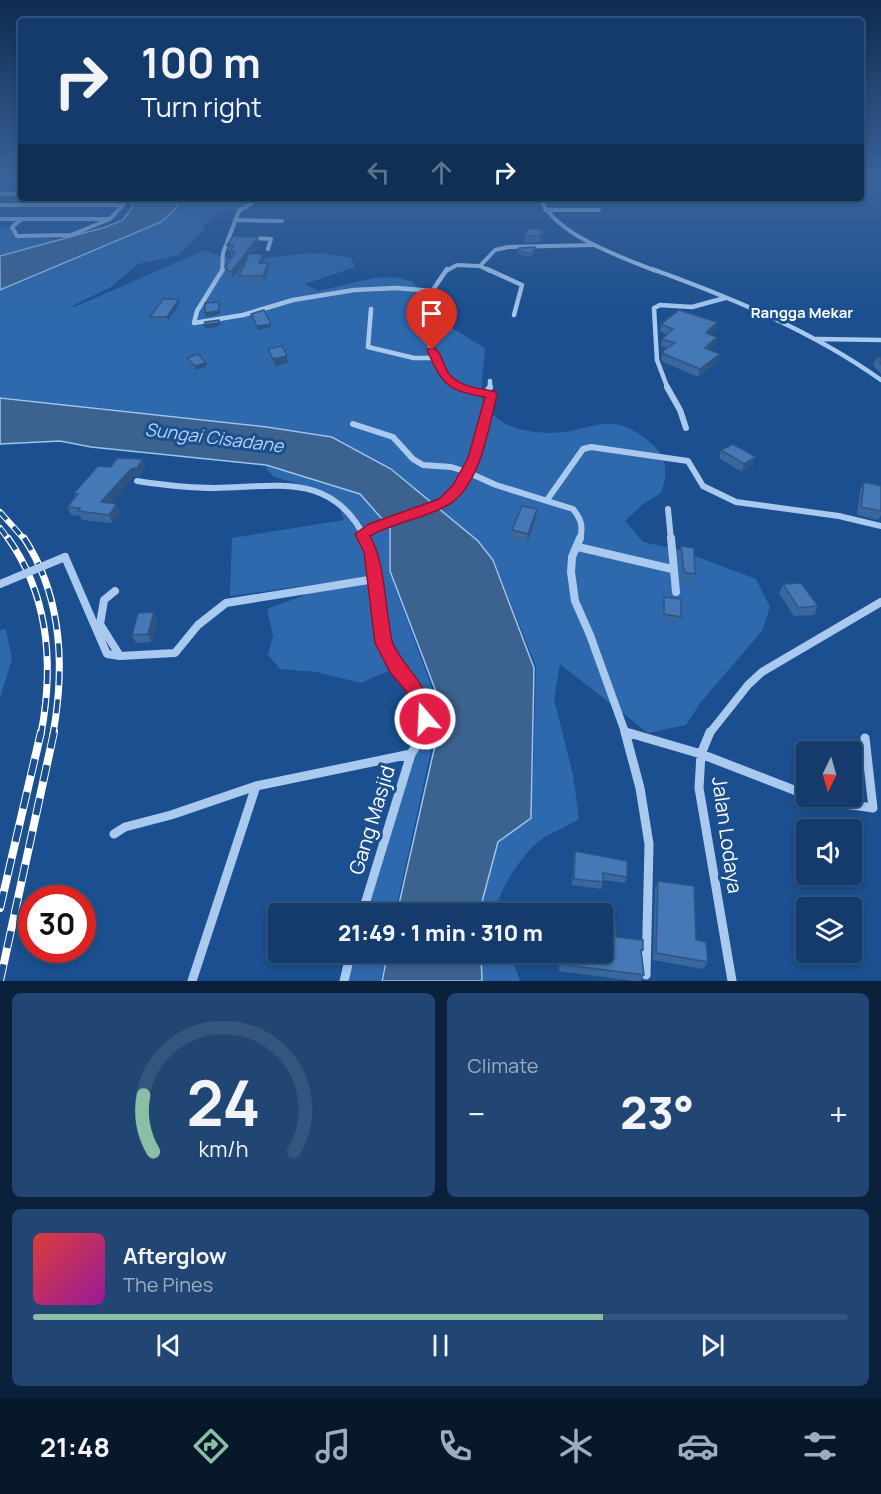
<!DOCTYPE html>
<meta charset="utf-8">
<style>
body{margin:0;font-family:Manrope,sans-serif;background:#214673;color:#f1f3f6;height:100vh;display:flex;flex-direction:column;font-size:22px;white-space:nowrap}
*{box-sizing:border-box;margin:0}
p{font-size:20px;color:#9dadc1}
.icon{flex:none;width:33px;height:33px;fill:none;stroke:currentColor;stroke-width:2;stroke-linecap:round;stroke-linejoin:round}
.map{position:relative;height:981px;overflow:hidden}
.sheet{display:flex;flex-direction:column;gap:12px;padding:12px;background:#0b203b;flex:1}
.sheet>*{flex:none}
.hud{position:absolute;left:18px;top:18px;width:846px;height:183px;border-radius:6px;box-shadow:0 3px 9px #0003,0 0 0 2px #33557e;background:#143b6b;color:#f1f3f6;overflow:hidden}
.needle{width:39px;rotate:185deg}
.buttons{position:absolute;left:796px;top:741px;display:grid;gap:12px}
.buttons a{display:grid;place-items:center;width:66px;height:66px;border-radius:6px;background:#143b6b;box-shadow:0 3px 9px #0003,0 0 0 2px #33557e;font-size:30px}
.speed{position:absolute;left:18px;top:885px;display:flex;gap:12px;font-size:30px;font-weight:700;text-align:center}
.speed>*{display:grid;place-content:center;width:78px;height:78px;border-radius:50%;background:#143b6b;box-shadow:0 3px 9px #0003,0 0 0 2px #33557e;line-height:1}
.speed .limit{border:9px solid #d22;background:#fff;color:#111}
.pin{position:absolute;display:grid;place-items:center;width:51px;height:51px;color:#fff;margin:-62px -26px;border-radius:50% 50% 50% 0;rotate:-45deg;box-shadow:0 0 6px #0007}
.pin .icon{rotate:45deg}
.me{position:absolute;width:66px;margin:-33px;rotate:341deg;stroke-linejoin:round;filter:drop-shadow(0 0 4px #0008)}
.turn{display:flex;align-items:center;gap:21px;height:126px;padding:0 24px;font-size:27px}
.turn .icon{width:78px;height:78px;stroke-width:2.5}
.turn b{display:block;font-size:42px;line-height:51px}
.lanes{display:flex;align-items:center;height:57px;padding:0 24px;background:#0003;justify-content:center;gap:30px;direction:ltr}
.lanes .off{opacity:.35}
.big{font-size:45px;font-weight:800;line-height:1.1}
.sheet .card{flex:1;display:flex;flex-direction:column;justify-content:center;gap:9px;min-width:0;padding:0 21px;border-radius:9px;background:#214673}
.sheet .dial{align-items:center;gap:0}
.dial svg{height:156px;overflow:visible;fill:none;stroke:#33557e;stroke-width:7;stroke-linecap:round;text-anchor:middle}
.dial text{fill:#f1f3f6;stroke:none}
.song{display:flex;align-items:center;gap:18px}
.cover{width:72px;height:72px;border-radius:9px;background:linear-gradient(135deg,hsl(0 70% 55%),hsl(300 70% 35%))}
.played{height:6px;border-radius:3px;background:linear-gradient(90deg,#8abfa5 70%,#33557e 70%)}
.keys{display:flex;justify-content:space-around;direction:ltr}
.heat{display:flex;justify-content:space-between;align-items:center;font-size:33px;direction:ltr}
.sheet .tiles{flex:1;display:grid;gap:12px;grid-template-columns:1fr 1fr}
.card:last-child{grid-column:span 2}
.trip{position:absolute;left:268px;top:903px;width:345px;height:60px;border-radius:6px;background:#143b6b;box-shadow:0 3px 9px #0003,0 0 0 2px #33557e;font-weight:800;line-height:60px;text-align:center}
.tabs{display:flex;height:96px;justify-content:space-around;align-items:center;background:#08182b;color:#9dadc1}
.tabs .icon{width:42px;height:42px}
.tabs .on{color:#8abfa5}
.tabs b{font-size:27px;color:#f1f3f6}
.map>svg:first-child{display:block}
.green{fill:#2e69ad}
.water{fill:#3c6290;stroke:#9cc4f0;stroke-width:1.5}
.lines{fill:none;stroke-linecap:round;stroke-linejoin:round}
.minor-far4{stroke:#a9c9ee;stroke-width:4}
.minor-far3{stroke:#a9c9ee;stroke-width:4.5}
.minor-far2{stroke:#a9c9ee;stroke-width:6}
.minor-far1{stroke:#a9c9ee;stroke-width:8}
.minor{stroke:#a9c9ee;stroke-width:9}
.rail-far2-casing{stroke:#fff;stroke-width:6}
.rail-far1-casing{stroke:#fff;stroke-width:7}
.rail-casing{stroke:#fff;stroke-width:8}
.rail-far2{stroke:#1b4f8f;stroke-width:4;stroke-dasharray:10;stroke-linecap:butt}
.rail-far1{stroke:#1b4f8f;stroke-width:4.5;stroke-dasharray:14;stroke-linecap:butt}
.rail{stroke:#1b4f8f;stroke-width:6;stroke-dasharray:17;stroke-linecap:butt}
.minor-bridge{stroke:#a9c9ee;stroke-width:8}
.wall{fill:#3a679d}
.shaded-wall{fill:#305480}
.building{fill:#4478b7;stroke:#305480;stroke-width:1.5}
.route{fill:#e11d48;stroke:#92132f;stroke-width:1.5}
.labels{text-anchor:middle;stroke-width:6;stroke-linejoin:round;paint-order:stroke}
.far-neighbourhood-label{font-size:15px;font-weight:bold;fill:#fff;stroke:#1b4f8f}
.water-label{font-size:18px;font-style:italic;fill:#b5d3f5;stroke:#1b4f8f}
.near-street-label{font-size:20px;fill:#fff;stroke:#1b4f8f}
</style>
<div class="map">
<svg width="881" height="981" viewBox="0 0 881 981">
<rect width="100%" height="100%" fill="#1b4f8f"/>
<path class="green" d="M180,198H258C249,207 231,213 218,213L204,225L203,230L179,255L138,264L111,287L70,307L77,306L205,250C240,268 277,254 315,253C327,253 339,256 351,258L355,267L305,284L318,291L374,278L395,277L413,282L439,320L485,348C485,362 479,386 483,398C494,432 541,436 570,431C587,428 603,421 620,425C633,428 646,438 655,447C668,461 667,476 661,493L642,505L625,521L643,542L679,550L756,579L770,607L762,631L701,702L686,725L648,733L560,664L554,699L573,775L579,819C566,827 549,833 538,842C522,855 496,893 496,913H480V903L499,842L532,818L536,667L494,560L479,542L392,469L333,436L267,426L0,397V291L162,222L177,208Z
M0,227H11L17,238L54,239L51,242L0,255Z
M266,466L360,494L389,528V571L440,710L395,913H364L411,758L425,734L420,701L397,667L361,683L316,672L280,669L268,655L273,636L267,609L305,595L324,583L230,596L232,538L344,520L337,499L315,488L274,477L266,469Z
M6,629L12,659L0,698V630Z
M353,953H387L380,981H344Z
M481,953H510L520,981H482Z"/>
<path class="water" d="M121,198H179L176,208L161,222L0,290V256L106,227L123,220L133,206L129,201Z
M0,398L267,427L332,437L391,469L478,541L493,560L534,668L531,818L498,842L479,913H397L443,710L390,571V528L360,494L266,465L91,447L60,441L0,444Z
M388,953H481L482,981H382Z"/>
<g class="lines">
<path class="minor-far4" d="M0,194H21
M115,198L123,201V205
M567,200L540,198C555,235 621,257 656,271
M0,205H123L110,219H0
M545,210H599
M22,219L12,227L17,236L71,235L110,219
M235,220L282,221
M252,238L271,239L268,249
M480,266L490,271
M222,271L223,253L239,211L260,198
M446,271L457,265L480,266L495,250L508,247L594,245"/>
<path class="minor-far3" d="M223,269L197,311L194,323L243,315L293,300L354,290L396,288L433,291
M447,269L422,306L420,317L434,358L444,376L463,389
M487,269L522,285L514,315
M652,269C730,297 814,332 881,380
M371,309L368,347L414,358H434
M817,339L881,340
M490,381V389
M668,389L657,360L654,308L660,305L692,307L725,298"/>
<path class="minor-far2" d="M460,387L468,391L492,394
M667,387L680,410L686,428
M488,393H486L490,387
M492,394C483,421 481,447 467,472L496,485L573,509C582,520 583,527 580,540
M353,424L393,437L413,459L423,465L451,467L467,472L451,497L444,502L374,527L362,534
M137,481C163,485 189,488 215,488C278,487 333,471 366,540
M547,500L583,449L591,447L688,461L703,486L736,502L839,516L881,526
M668,509L671,540"/>
<path class="minor-far1" d="M365,538C381,573 372,612 387,647C399,676 431,699 424,734
M580,538L572,557L571,572L575,601L590,635L625,732L631,734
M671,538L676,592
M578,547L672,569
M65,557L107,654L120,656
M115,591L104,600L100,624L120,656L175,653L198,625L226,603L375,579
M709,734L748,685L762,672L881,602"/>
<path class="minor" d="M625,732L640,788L649,844L646,975
M626,732L701,754L807,795
M710,732L701,754L699,788L732,981
M813,796L831,802L873,808L865,738
M114,834L125,827L171,815L256,786L411,754
M362,914L411,754L425,732
M192,981L256,786
M344,981L351,952"/>
<defs>
<path id="rail-far2" d="M0,512L25,540
M0,528L9,540"/>
<path id="rail-far1" d="M8,538C49,596 54,665 41,734
M24,538C62,596 65,667 53,734"/>
<path id="rail" d="M0,908L41,732
M0,981L54,732"/>
</defs>
<use href="#rail-far2" class="rail-far2-casing"/>
<use href="#rail-far1" class="rail-far1-casing"/>
<use href="#rail" class="rail-casing"/>
<use href="#rail-far2" class="rail-far2"/>
<use href="#rail-far1" class="rail-far1"/>
<use href="#rail" class="rail"/>
<path class="minor-bridge" d="M0,584L65,557"/>
</g>
<path class="wall" d="M544,230L543,236L540,242L524,243V236Z
M259,243L251,254H263L264,259L263,263H268L269,269L264,282H240L239,276L247,258L233,278L226,274L225,268L232,257H231L230,251H228L227,245Z
M535,247V250L531,257L517,254V251Z
M180,303L168,321H151L150,317Z
M717,322L716,330L710,335L717,337L715,344L709,350L720,354L718,362L698,377L663,362L661,358L663,351L667,348L661,346L662,339L667,335L660,331L661,324Z
M268,349L288,363L275,366L269,356Z
M187,358L206,363V367L195,370L188,362Z
M876,358H881V374L873,365Z
M721,450L756,457L753,465L742,472L719,458Z
M145,467L140,476L133,477L110,503L120,512L112,523L82,520L80,516L71,515L67,507L75,497L74,493Z
M864,482L881,486V515L878,520L857,515L860,490Z
M537,509L536,518L527,543L511,539L512,530Z
M681,546L695,574L692,583L681,581L679,555Z
M783,584L818,606L814,615L794,616L779,593Z
M664,597L681,617L680,621L663,618V601Z
M154,612L157,621L151,642L136,643L132,635Z
M575,851L627,877L625,883L603,880L601,889L572,885L574,857Z
M658,881L708,962L703,969L653,960L655,889Z
M616,937L643,950L641,954L644,975L641,981H634L559,971L560,952H603Z"/>
<path class="shaded-wall" d="M544,230L543,236L540,242V236Z
M258,237L259,243L233,278L231,272Z
M263,254L264,259L260,269L259,263Z
M268,263L269,269L264,282L263,276Z
M179,299L180,303L168,321L167,317Z
M219,302L220,314L206,317L205,313Z
M717,322L716,330L704,340L706,333Z
M219,323L220,326L205,329L204,325Z
M271,324V327L258,330L257,326Z
M717,337L715,344L703,355L705,348Z
M720,354L718,362L698,377L700,369Z
M287,356L288,363L275,366L273,359Z
M206,363V367L195,370V366Z
M756,457L753,465L742,472L744,464Z
M143,459L145,467L140,476L133,477L104,510L101,502L131,469Z
M117,504L120,512L112,523L109,515Z
M537,509L536,518L527,543L528,534Z
M154,612L157,621L151,642L148,634Z"/>
<path class="building" d="M529,228L544,230L540,236H524Z
M233,236L258,237L231,272L225,268L235,252L230,251L234,245H227Z
M535,247L532,254L517,251L519,248Z
M249,254H263L259,263H268L263,276H239Z
M163,299H179L167,317H150Z
M219,302V311L205,313V303Z
M264,310L271,324L257,326L251,314Z
M679,310L717,322L706,333L717,337L705,348L720,354L700,369L664,354L663,351L675,343L662,339L673,329L661,324Z
M219,320V323L204,325L205,322Z
M282,346L287,356L273,359L268,349Z
M198,354L206,363L195,366L187,358Z
M876,358H881V364Z
M733,444L756,457L744,464L721,450Z
M117,458L143,459L137,468L131,469L101,502L117,504L109,515L78,511L80,508L67,507L78,494L74,493L98,466L111,467Z
M864,482L881,486V511L861,507Z
M522,506L537,509L528,534L512,530Z
M681,546L694,548L695,574L684,572Z
M801,583L818,606L798,608L783,584Z
M664,597L681,599V617L664,614Z
M154,612L148,634L132,635L138,613Z
M575,851L627,861V877L603,873V882L574,879Z
M658,881L694,886L696,940L706,942L708,962L656,953Z
M603,921L616,924V937L643,940V950H641L644,975L560,964L561,952H603Z"/>
<linearGradient id="sky" x2="0" y2="1"><stop stop-color="#0f2b4f"/><stop offset="0.57" stop-color="#39639b"/><stop offset="1" stop-color="#39639b" stop-opacity="0"/></linearGradient>
<rect width="881" height="315" fill="url(#sky)"/>
<path class="route" d="M432,347C443,351 442,367 450,375C462,388 480,388 496,392L497,394C489,427 480,487 448,505C424,519 394,522 370,536C383,560 384,589 388,617C390,625 390,636 393,644C402,666 443,700 431,725L425,727L418,725L406,691L390,672L375,643L364,552L355,534L369,524L439,499L453,485L468,458L485,397C447,391 442,384 427,350Z"/>
<g class="labels">
<g class="far-neighbourhood-label">
<text x="802" y="318">Rangga Mekar</text>
</g>
<g class="water-label">
<text transform="translate(214 438) rotate(7)" y="6">Sungai Cisadane</text>
</g>
<g class="near-street-label">
<text transform="translate(372 820) rotate(-73)" y="7">Gang Masjid</text>
<text transform="translate(727 835) rotate(82)" y="7">Jalan Lodaya</text>
</g>
</g>
</svg>
<div class="buttons">
<a><svg class="needle" viewBox="-14 -14 28 28"><path d="M0-13l5 13h-10z" fill="#e53935"/><path d="M0 13l5-13h-10z" fill="#9dadc1"/></svg></a>
<a><svg class="icon" aria-label="sound" viewBox="0 0 24 24"><path d="M4 9h4l5-4v14l-5-4H4zM17 9q2 3 0 6"/></svg></a>
<a><svg class="icon" aria-label="layers" viewBox="0 0 24 24"><path d="M12 4l9 5-9 5-9-5zM3 14l9 5 9-5"/></svg></a>
</div>
<div class="speed"><div class="limit">30</div></div>
<div class="pin" style="left:432px;top:350px;background:#d93025"><svg class="icon" aria-label="arrive" viewBox="0 0 24 24"><path d="M6 21V4h12l-3 4 3 4H6"/></svg></div>
<svg class="me" style="left:425px;top:719px" viewBox="-20 -20 40 40"><circle r="17" fill="#e11d48" stroke="#fff" stroke-width="3"/><path d="M0-11L8 9 0 5-8 9z" fill="#fff"/></svg>
<div class="trip">21:49 · 1 min · 310 m</div>
<div class="hud">
<div class="turn"><svg class="icon" aria-label="right" viewBox="0 0 24 24"><path d="M7 20v-9h11M14 6l5 5-5 5"/></svg><div><b>100 m</b>Turn right</div></div>
<div class="lanes"><svg class="icon off" aria-label="left" viewBox="0 0 24 24"><path d="M17 20v-9H6M10 6l-5 5 5 5"/></svg><svg class="icon off" aria-label="ahead" viewBox="0 0 24 24"><path d="M12 20V5M6 11l6-6 6 6"/></svg><svg class="icon" aria-label="right" viewBox="0 0 24 24"><path d="M7 20v-9h11M14 6l5 5-5 5"/></svg></div>
</div>
</div>
<section class="sheet">
<div class="tiles">
<div class="card dial"><svg viewBox="0 0 100 80">
<path d="M14 69A42 42 0 1 1 86 69"/>
<path d="M14 69A42 42 0 0 1 9 40" stroke="#8abfa5"/>
<text x="50" y="56" font-size="32" font-weight="700">24</text>
<text x="50" y="72" font-size="11">km/h</text>
</svg></div>
<div class="card"><p>Climate</p>
<div class="heat"><a>−</a><b class="big">23°</b><a>+</a></div>
</div>
<div class="card">
<div class="song"><i class="cover"></i><div><b>Afterglow</b><p>The Pines</p></div></div>
<div class="played"></div>
<div class="keys"><svg class="icon" aria-label="previous" viewBox="0 0 24 24"><path d="M18 5L8 12l10 7zM5 5v14"/></svg><svg class="icon" aria-label="pause" viewBox="0 0 24 24"><path d="M8 5v14M16 5v14"/></svg><svg class="icon" aria-label="next" viewBox="0 0 24 24"><path d="M6 5l10 7-10 7zM19 5v14"/></svg></div>
</div>
</div>
</section>
<nav class="tabs">
<b>21:48</b>
<svg class="icon on" aria-label="directions" viewBox="0 0 24 24"><path d="M12 3l9 9-9 9-9-9zM9 14v-3h6M13 9l2 2-2 2"/></svg>
<svg class="icon" aria-label="music" viewBox="0 0 24 24"><path d="M9 18V5l10-2v13"/><circle cx="6" cy="18" r="3"/><circle cx="16" cy="16" r="3"/></svg>
<svg class="icon" aria-label="phone" viewBox="0 0 24 24"><path d="M5 4h4l2 5-3 2q2 4 5 5l2-3 5 2v4C11 20 4 13 5 4z"/></svg>
<svg class="icon" aria-label="climate" viewBox="0 0 24 24"><path d="M12 3v18M4 7l16 10M4 17L20 7"/></svg>
<svg class="icon" aria-label="car" viewBox="0 0 24 24"><path d="M5 17H2v-5l4-1 3-4h7l3 4 3 1v5h-3M9 17h6M6 11h13"/><circle cx="7" cy="17" r="2"/><circle cx="17" cy="17" r="2"/></svg>
<svg class="icon" aria-label="filters" viewBox="0 0 24 24"><path d="M4 7h16M4 17h16"/><circle cx="9" cy="7" r="2"/><circle cx="15" cy="17" r="2"/></svg>
</nav>
